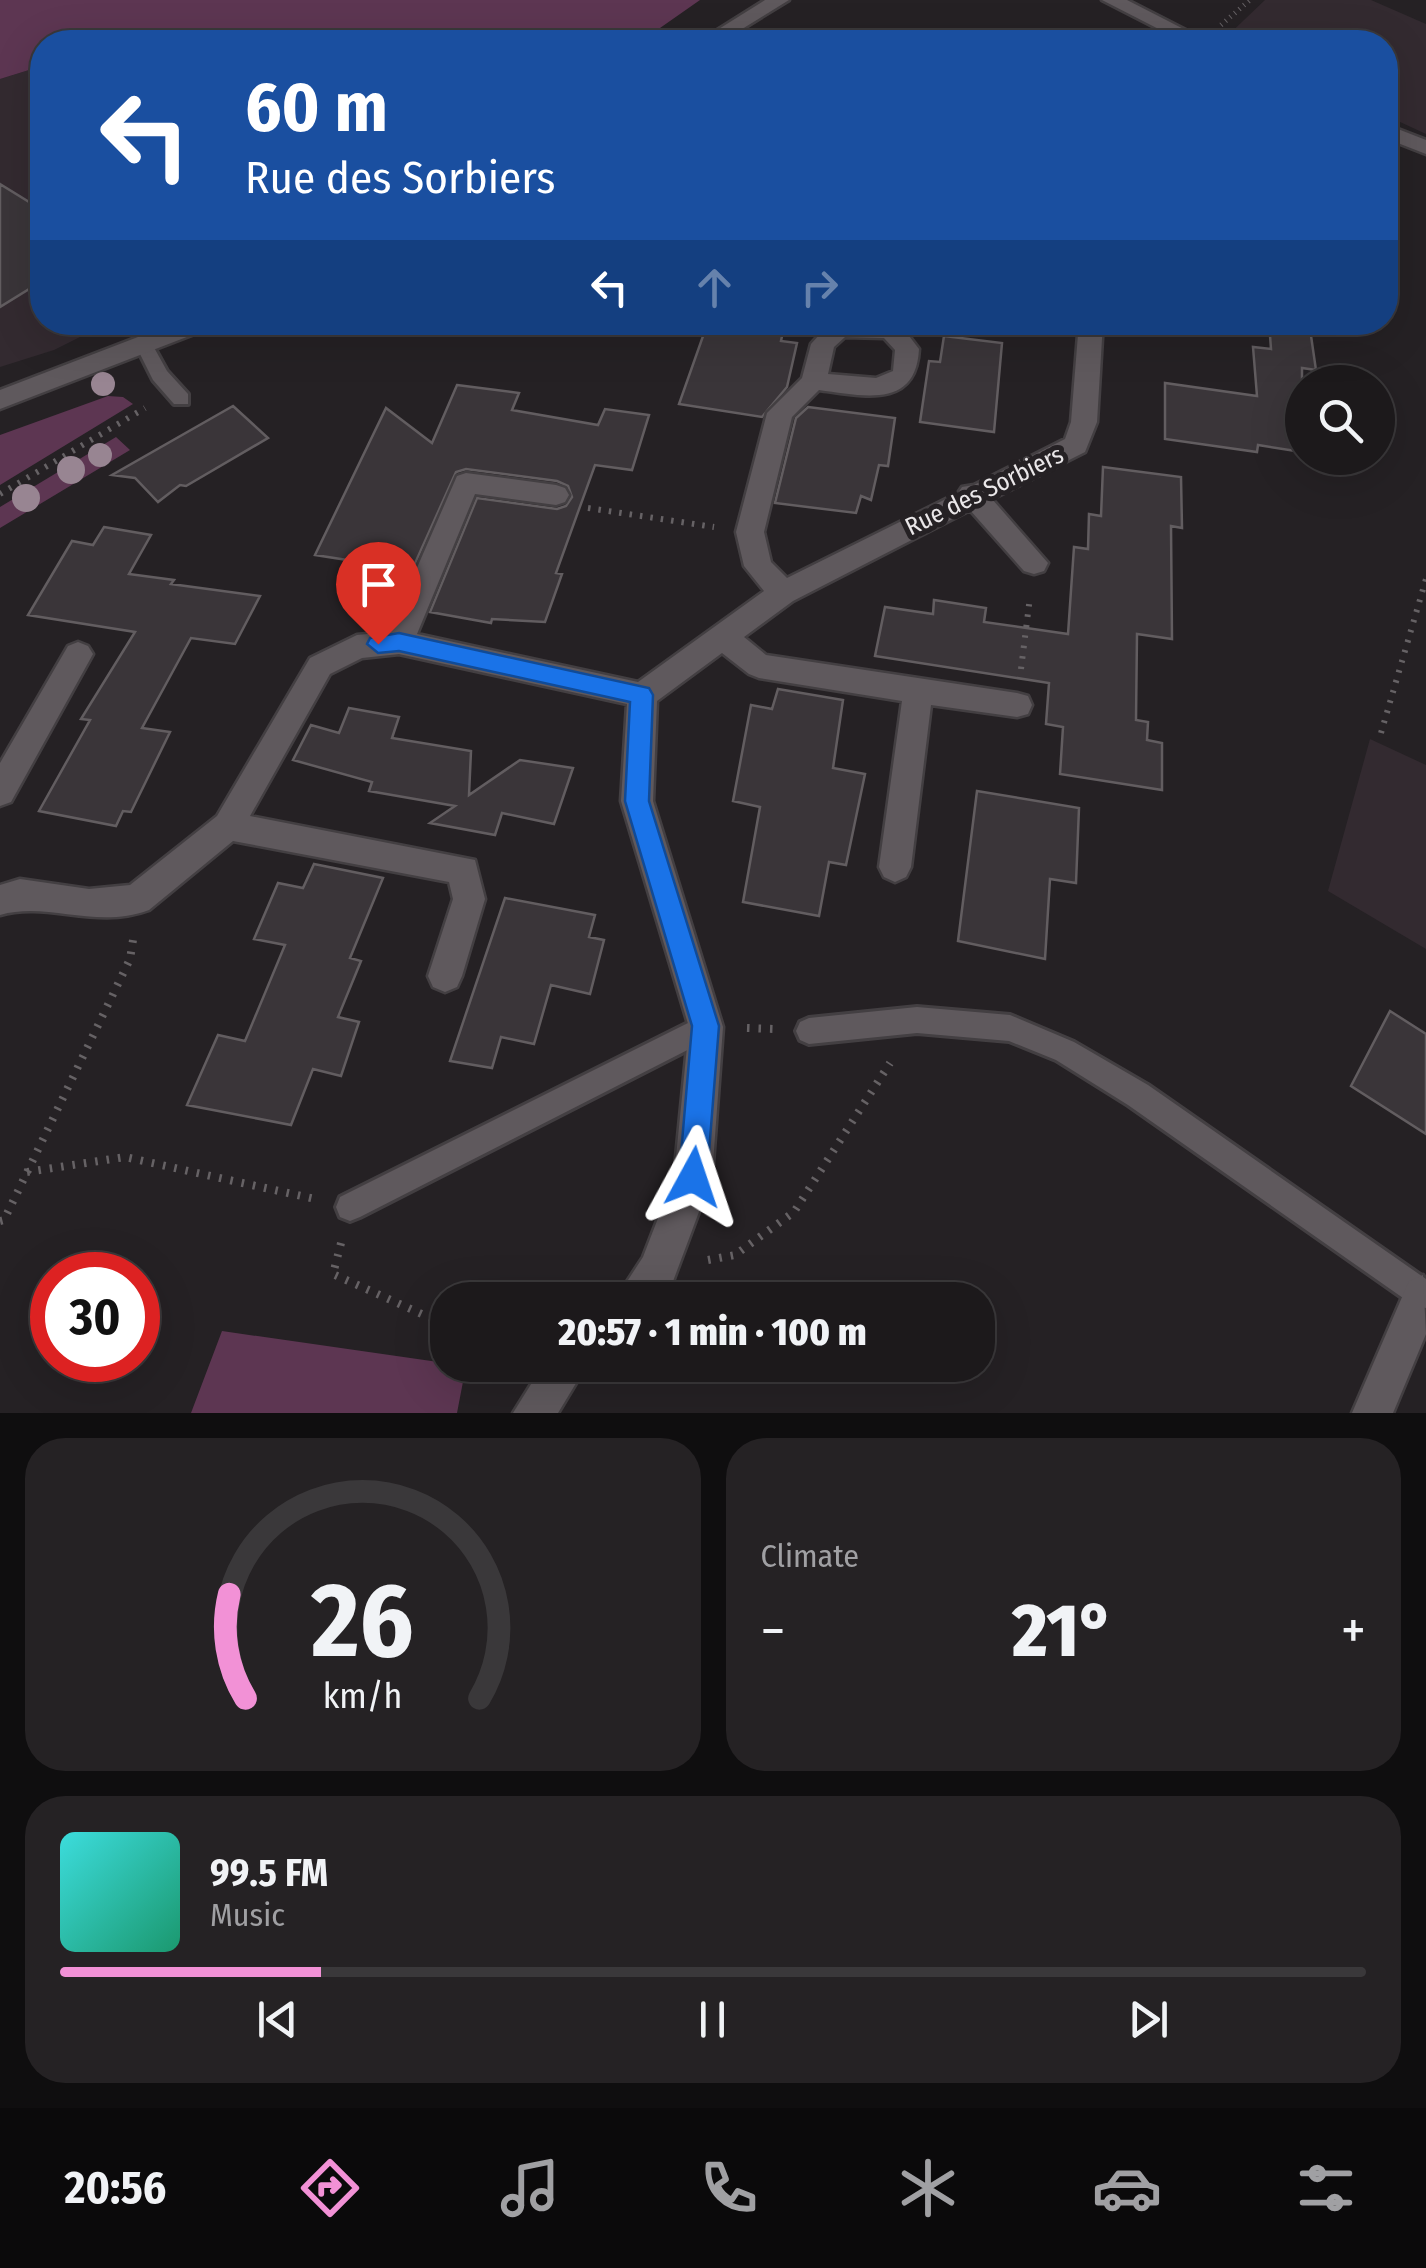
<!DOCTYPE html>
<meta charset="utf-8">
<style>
body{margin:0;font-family:"Fira Sans Condensed",sans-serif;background:#252224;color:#f1f3f6;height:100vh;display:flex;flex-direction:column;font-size:38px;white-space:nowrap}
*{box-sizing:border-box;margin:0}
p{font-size:32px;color:#a0a0a3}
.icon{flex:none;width:55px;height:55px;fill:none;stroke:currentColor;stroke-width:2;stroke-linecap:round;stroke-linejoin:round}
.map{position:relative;height:1413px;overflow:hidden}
.panel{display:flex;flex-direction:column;gap:25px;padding:25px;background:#0f0e0f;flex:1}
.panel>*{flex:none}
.banner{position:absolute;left:30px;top:30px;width:1368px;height:305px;border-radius:40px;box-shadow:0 10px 40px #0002,0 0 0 2px #3a383a;background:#1a4fa0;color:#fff;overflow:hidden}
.tools{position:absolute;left:1285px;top:365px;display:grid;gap:20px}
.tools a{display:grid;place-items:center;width:110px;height:110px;border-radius:50%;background:#1c191b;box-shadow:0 10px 40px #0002,0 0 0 2px #3a383a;font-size:50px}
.speed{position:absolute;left:30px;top:1252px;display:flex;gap:20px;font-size:50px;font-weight:700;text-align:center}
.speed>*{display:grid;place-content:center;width:130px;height:130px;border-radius:50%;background:#1c191b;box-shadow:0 10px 40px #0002,0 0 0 2px #3a383a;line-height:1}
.speed .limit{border:15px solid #d22;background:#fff;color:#111}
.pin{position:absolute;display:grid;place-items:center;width:85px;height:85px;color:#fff;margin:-102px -42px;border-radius:50% 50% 50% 0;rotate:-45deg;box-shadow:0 0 10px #0007}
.pin .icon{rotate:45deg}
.me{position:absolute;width:110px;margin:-55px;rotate:5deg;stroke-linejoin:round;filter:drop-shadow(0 0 8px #0008)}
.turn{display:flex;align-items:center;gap:35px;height:210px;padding:0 50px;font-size:45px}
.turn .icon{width:130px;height:130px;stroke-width:2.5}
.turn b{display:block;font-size:70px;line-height:85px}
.lanes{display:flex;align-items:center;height:95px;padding:0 50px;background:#0003;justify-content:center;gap:50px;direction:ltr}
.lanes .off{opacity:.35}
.big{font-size:75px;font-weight:800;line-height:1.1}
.panel .card{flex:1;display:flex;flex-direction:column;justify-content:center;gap:15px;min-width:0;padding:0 35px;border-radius:40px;background:#252224}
.panel .dial{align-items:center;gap:0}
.dial svg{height:260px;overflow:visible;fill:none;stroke:#3a383a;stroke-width:7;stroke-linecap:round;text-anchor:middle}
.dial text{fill:#f1f3f6;stroke:none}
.song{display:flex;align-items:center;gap:30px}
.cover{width:120px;height:120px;border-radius:15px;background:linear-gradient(135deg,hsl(180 70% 55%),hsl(160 70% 35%))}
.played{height:10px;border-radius:5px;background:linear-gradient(90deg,#f291d6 20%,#3a383a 20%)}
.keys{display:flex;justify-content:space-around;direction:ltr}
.heat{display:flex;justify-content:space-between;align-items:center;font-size:55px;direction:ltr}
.panel .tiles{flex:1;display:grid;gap:25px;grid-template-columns:1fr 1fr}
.card:last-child{grid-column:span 2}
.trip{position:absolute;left:430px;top:1282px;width:565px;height:100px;border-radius:40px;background:#1c191b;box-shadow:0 10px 40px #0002,0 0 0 2px #3a383a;font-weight:800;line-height:100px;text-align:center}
.tab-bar{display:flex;height:160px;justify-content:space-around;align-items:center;background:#0b0a0b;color:#a0a0a3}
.tab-bar .icon{width:70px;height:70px}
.tab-bar .current{color:#f291d6}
.tab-bar b{font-size:45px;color:#f1f3f6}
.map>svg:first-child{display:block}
.built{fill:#332a30}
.green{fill:#5d3652}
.building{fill:#3a3539;stroke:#625d60;stroke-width:2.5}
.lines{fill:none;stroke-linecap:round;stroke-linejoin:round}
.lane-casing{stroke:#433f42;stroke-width:6}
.street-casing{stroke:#433f42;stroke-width:5}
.secondary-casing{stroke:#433f42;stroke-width:5}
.path-far2{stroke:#666265;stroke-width:5;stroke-dasharray:1 5;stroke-linecap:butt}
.path-far1{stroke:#666265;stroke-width:6;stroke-dasharray:2.5 8;stroke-linecap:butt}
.path{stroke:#666265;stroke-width:8;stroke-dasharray:2.5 9;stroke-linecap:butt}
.lane{fill:#5f595d;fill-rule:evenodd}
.street{fill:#5f595d;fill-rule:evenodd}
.secondary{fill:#5f595d;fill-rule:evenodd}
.tree{fill:#988592}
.route{fill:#1a73e8;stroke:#114b97;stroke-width:2.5}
.labels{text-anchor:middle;stroke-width:10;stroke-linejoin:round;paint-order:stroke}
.street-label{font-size:25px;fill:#eae7e9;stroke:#252124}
</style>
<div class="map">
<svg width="1426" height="1413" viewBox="0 0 1426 1413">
<rect width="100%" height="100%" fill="#252124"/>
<path class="built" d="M1265,0H1371L1426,24V134L1385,115V42L1222,41Z
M42,66V322L108,323L54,350L0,367V79Z
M1370,739L1426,765V949L1328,891Z"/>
<path class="green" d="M0,0H700L640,42H134L128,39L116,42H42V66L0,79Z
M108,396L123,397L133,404L0,485V435Z
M116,437L130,450L0,528V507Z
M222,1331L466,1366L457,1413H191Z"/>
<path class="building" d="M0,184L42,210V281L0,307Z
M708,322H785L781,341L797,343L787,387L762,417L679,404Z
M1269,322H1309L1316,370L1302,368V452L1258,445L1257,452L1165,439V383L1257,396L1253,347L1271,349Z
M944,336L1002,343L994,432L920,422L929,361L940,362Z
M457,385L519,393L512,410L598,425L605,409L649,415L632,470L595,465L556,573L562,574L545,622L492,619L491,623L430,612L477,498L557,509L566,506L572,497L568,486L557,481L466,469L456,472L412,570L315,555L386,408L432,443Z
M233,406L268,438L186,486L180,485L158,502L135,478L112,475Z
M808,407L895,418L888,466L879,465L871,500L861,496L856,513L775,503L796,418Z
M1103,467L1181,477L1182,528L1171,526L1172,639L1137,634L1136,720L1148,722L1147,740L1162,743V790L1060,774L1063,727L1046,724L1049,683L875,656L885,607L933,614L934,600L986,608L984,622L1068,634L1074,547L1088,549L1089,514L1101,516Z
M104,527L151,535L129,574L174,580L171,584L260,596L235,644L191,638L142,728L170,732L131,812L123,811L116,826L39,811L90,720L81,719L135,632L28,615L72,541L93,545Z
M778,689L843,700L833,768L865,774L846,865L829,862L819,916L743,902L760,807L733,801L751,705L772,709Z
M349,708L399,717L392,738L471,751L469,795L520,760L573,768L554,824L502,813L495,835L430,823L455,806L369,791L372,782L293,760L311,725L339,733Z
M977,791L1079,808L1076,883L1050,879L1045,959L958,941Z
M314,864L383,878L350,958L361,961L338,1017L359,1022L341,1076L313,1069L291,1125L187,1105L218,1035L245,1041L285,945L254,939L278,883L303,888Z
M505,898L595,915L589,937L604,940L590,994L551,985L534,1044L501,1037L492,1068L450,1061Z
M1390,1011L1426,1034V1134L1351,1086Z"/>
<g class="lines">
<defs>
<path id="lane" d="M145,340L151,342L167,371L188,394V404H174L153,380L136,346Z
M917,1007L1010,1015L1074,1042L1148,1085L1426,1279V1308L1413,1305L1128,1105L1056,1060L1009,1041L917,1033L809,1044L800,1040L796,1031L800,1022L809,1018Z
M706,1014L715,1018L719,1027L715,1036L360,1217L350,1221L340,1217L336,1207L340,1197Z"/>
<path id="street" d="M1102,0H1127L1209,42H1184Z
M1385,124L1426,140V154L1385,138Z
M893,322L900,324L919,349C916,409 864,396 819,390L792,417L764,532L771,562L787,578L958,493L962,487L974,485L1065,439L1071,422L1079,322H1103L1097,422L1085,452L992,499L1048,563L1044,571L1034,574L1024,571L970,510L793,601L744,637L766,655L1017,693L1028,696L1032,705L1028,714L1017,717L931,705L911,867L906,877L895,882L884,877L879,867L902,701L759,678L749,674L722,653L657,701L653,801L723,1027L712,1177L672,1284L659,1300H615L643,1257L674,1177L689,1027L621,801L627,704L399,654L362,658L330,674L250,816L475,860L485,899L462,976L457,987L445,992L433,987L428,976L453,899L449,882L233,841L149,910C95,930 48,901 0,915V885L20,879L89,889L130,885L217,816L310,658L357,635L389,632L457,476L466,473L556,485L565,488L569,495L565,502L556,505L475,494L417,634L638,682L764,591L744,566L736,532L767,413L802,378L811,344L830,323ZM845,337L884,338L895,350L893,371L876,378L828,374L834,347Z
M78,642L88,646L93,654L11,802L0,806V763L68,646Z
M1423,1275L1426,1334L1393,1413H1352L1409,1281Z
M543,1365H587L558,1413H513Z"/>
<path id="secondary" d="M765,0H789L721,42H698Z
M177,322H214L210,328L0,409V390Z"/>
</defs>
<use href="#lane" class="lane-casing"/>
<use href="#street" class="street-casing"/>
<use href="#secondary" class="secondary-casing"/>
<path class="path-far2" d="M1221,25L1250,0
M949,322L1054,333"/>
<path class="path-far1" d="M0,494L145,408
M588,508L714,527
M1021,669L1030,597
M1381,733L1426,579"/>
<path class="path" d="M747,1028L774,1029
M27,1172L125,1157L315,1199
M0,1221L4,1220L130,959L133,940
M341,1243L333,1274L435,1320L448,1330
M708,1260L735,1255L794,1212L890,1063
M494,1365L506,1374"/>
<use href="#lane" class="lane"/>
<use href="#street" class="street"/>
<use href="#secondary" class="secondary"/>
</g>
<g class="tree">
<circle cx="103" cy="384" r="12"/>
<circle cx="100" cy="455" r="12"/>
<circle cx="71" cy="470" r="14"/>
<circle cx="26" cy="498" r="14"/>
</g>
<path class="route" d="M399,633L649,688L653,695L649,801L719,1026L707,1177L703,1187L693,1191L683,1187L679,1177L692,1026L625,801L630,702L399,651L378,653L367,644L370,638Z"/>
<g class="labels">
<g class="street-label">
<text transform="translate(984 490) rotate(-26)" y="9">Rue des Sorbiers</text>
</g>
</g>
</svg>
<div class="tools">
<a><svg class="icon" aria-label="search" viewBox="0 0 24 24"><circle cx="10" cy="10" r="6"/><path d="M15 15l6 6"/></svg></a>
</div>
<div class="speed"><div class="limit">30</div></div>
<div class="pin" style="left:378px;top:644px;background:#d93025"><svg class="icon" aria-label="arrive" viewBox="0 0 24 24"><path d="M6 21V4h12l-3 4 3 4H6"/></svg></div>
<svg class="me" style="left:693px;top:1177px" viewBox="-20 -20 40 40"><path d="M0-17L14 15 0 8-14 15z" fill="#1a73e8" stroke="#fff" stroke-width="4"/></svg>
<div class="trip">20:57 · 1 min · 100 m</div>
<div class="banner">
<div class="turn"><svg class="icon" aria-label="left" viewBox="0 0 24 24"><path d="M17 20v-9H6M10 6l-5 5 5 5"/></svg><div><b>60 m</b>Rue des Sorbiers</div></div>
<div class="lanes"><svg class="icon" aria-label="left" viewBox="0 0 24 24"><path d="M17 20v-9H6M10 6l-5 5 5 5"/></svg><svg class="icon off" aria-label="ahead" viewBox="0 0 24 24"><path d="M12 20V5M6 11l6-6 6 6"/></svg><svg class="icon off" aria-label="right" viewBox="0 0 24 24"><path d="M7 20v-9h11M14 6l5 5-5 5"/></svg></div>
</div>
</div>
<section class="panel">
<div class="tiles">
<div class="card dial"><svg viewBox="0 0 100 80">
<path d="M14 69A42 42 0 1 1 86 69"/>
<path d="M14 69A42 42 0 0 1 9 37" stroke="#f291d6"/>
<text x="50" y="56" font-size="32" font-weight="700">26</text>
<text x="50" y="72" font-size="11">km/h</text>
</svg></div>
<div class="card"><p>Climate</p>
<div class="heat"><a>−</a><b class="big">21°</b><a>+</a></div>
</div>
<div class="card">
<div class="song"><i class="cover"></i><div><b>99.5 FM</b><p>Music</p></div></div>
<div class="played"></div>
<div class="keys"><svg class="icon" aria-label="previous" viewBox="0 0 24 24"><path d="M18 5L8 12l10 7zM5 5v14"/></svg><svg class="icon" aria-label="pause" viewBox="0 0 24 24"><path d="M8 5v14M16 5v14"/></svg><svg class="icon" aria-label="next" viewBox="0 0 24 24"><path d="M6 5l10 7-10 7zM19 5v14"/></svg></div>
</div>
</div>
</section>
<nav class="tab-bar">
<b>20:56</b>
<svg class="icon current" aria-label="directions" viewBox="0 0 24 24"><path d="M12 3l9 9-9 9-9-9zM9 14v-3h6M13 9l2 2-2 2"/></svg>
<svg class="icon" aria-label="music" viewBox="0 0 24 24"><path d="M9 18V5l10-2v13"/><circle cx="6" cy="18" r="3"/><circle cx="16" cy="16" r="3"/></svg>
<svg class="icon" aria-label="phone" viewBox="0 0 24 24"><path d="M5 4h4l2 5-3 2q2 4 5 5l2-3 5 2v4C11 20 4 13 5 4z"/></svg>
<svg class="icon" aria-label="climate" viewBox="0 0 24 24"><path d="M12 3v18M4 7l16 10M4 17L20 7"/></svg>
<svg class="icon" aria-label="car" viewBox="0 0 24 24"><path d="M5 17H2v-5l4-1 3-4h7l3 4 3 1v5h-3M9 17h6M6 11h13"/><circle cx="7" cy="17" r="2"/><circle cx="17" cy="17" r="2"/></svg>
<svg class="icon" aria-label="filters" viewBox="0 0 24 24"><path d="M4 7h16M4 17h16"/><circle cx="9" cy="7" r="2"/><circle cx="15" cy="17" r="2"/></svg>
</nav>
